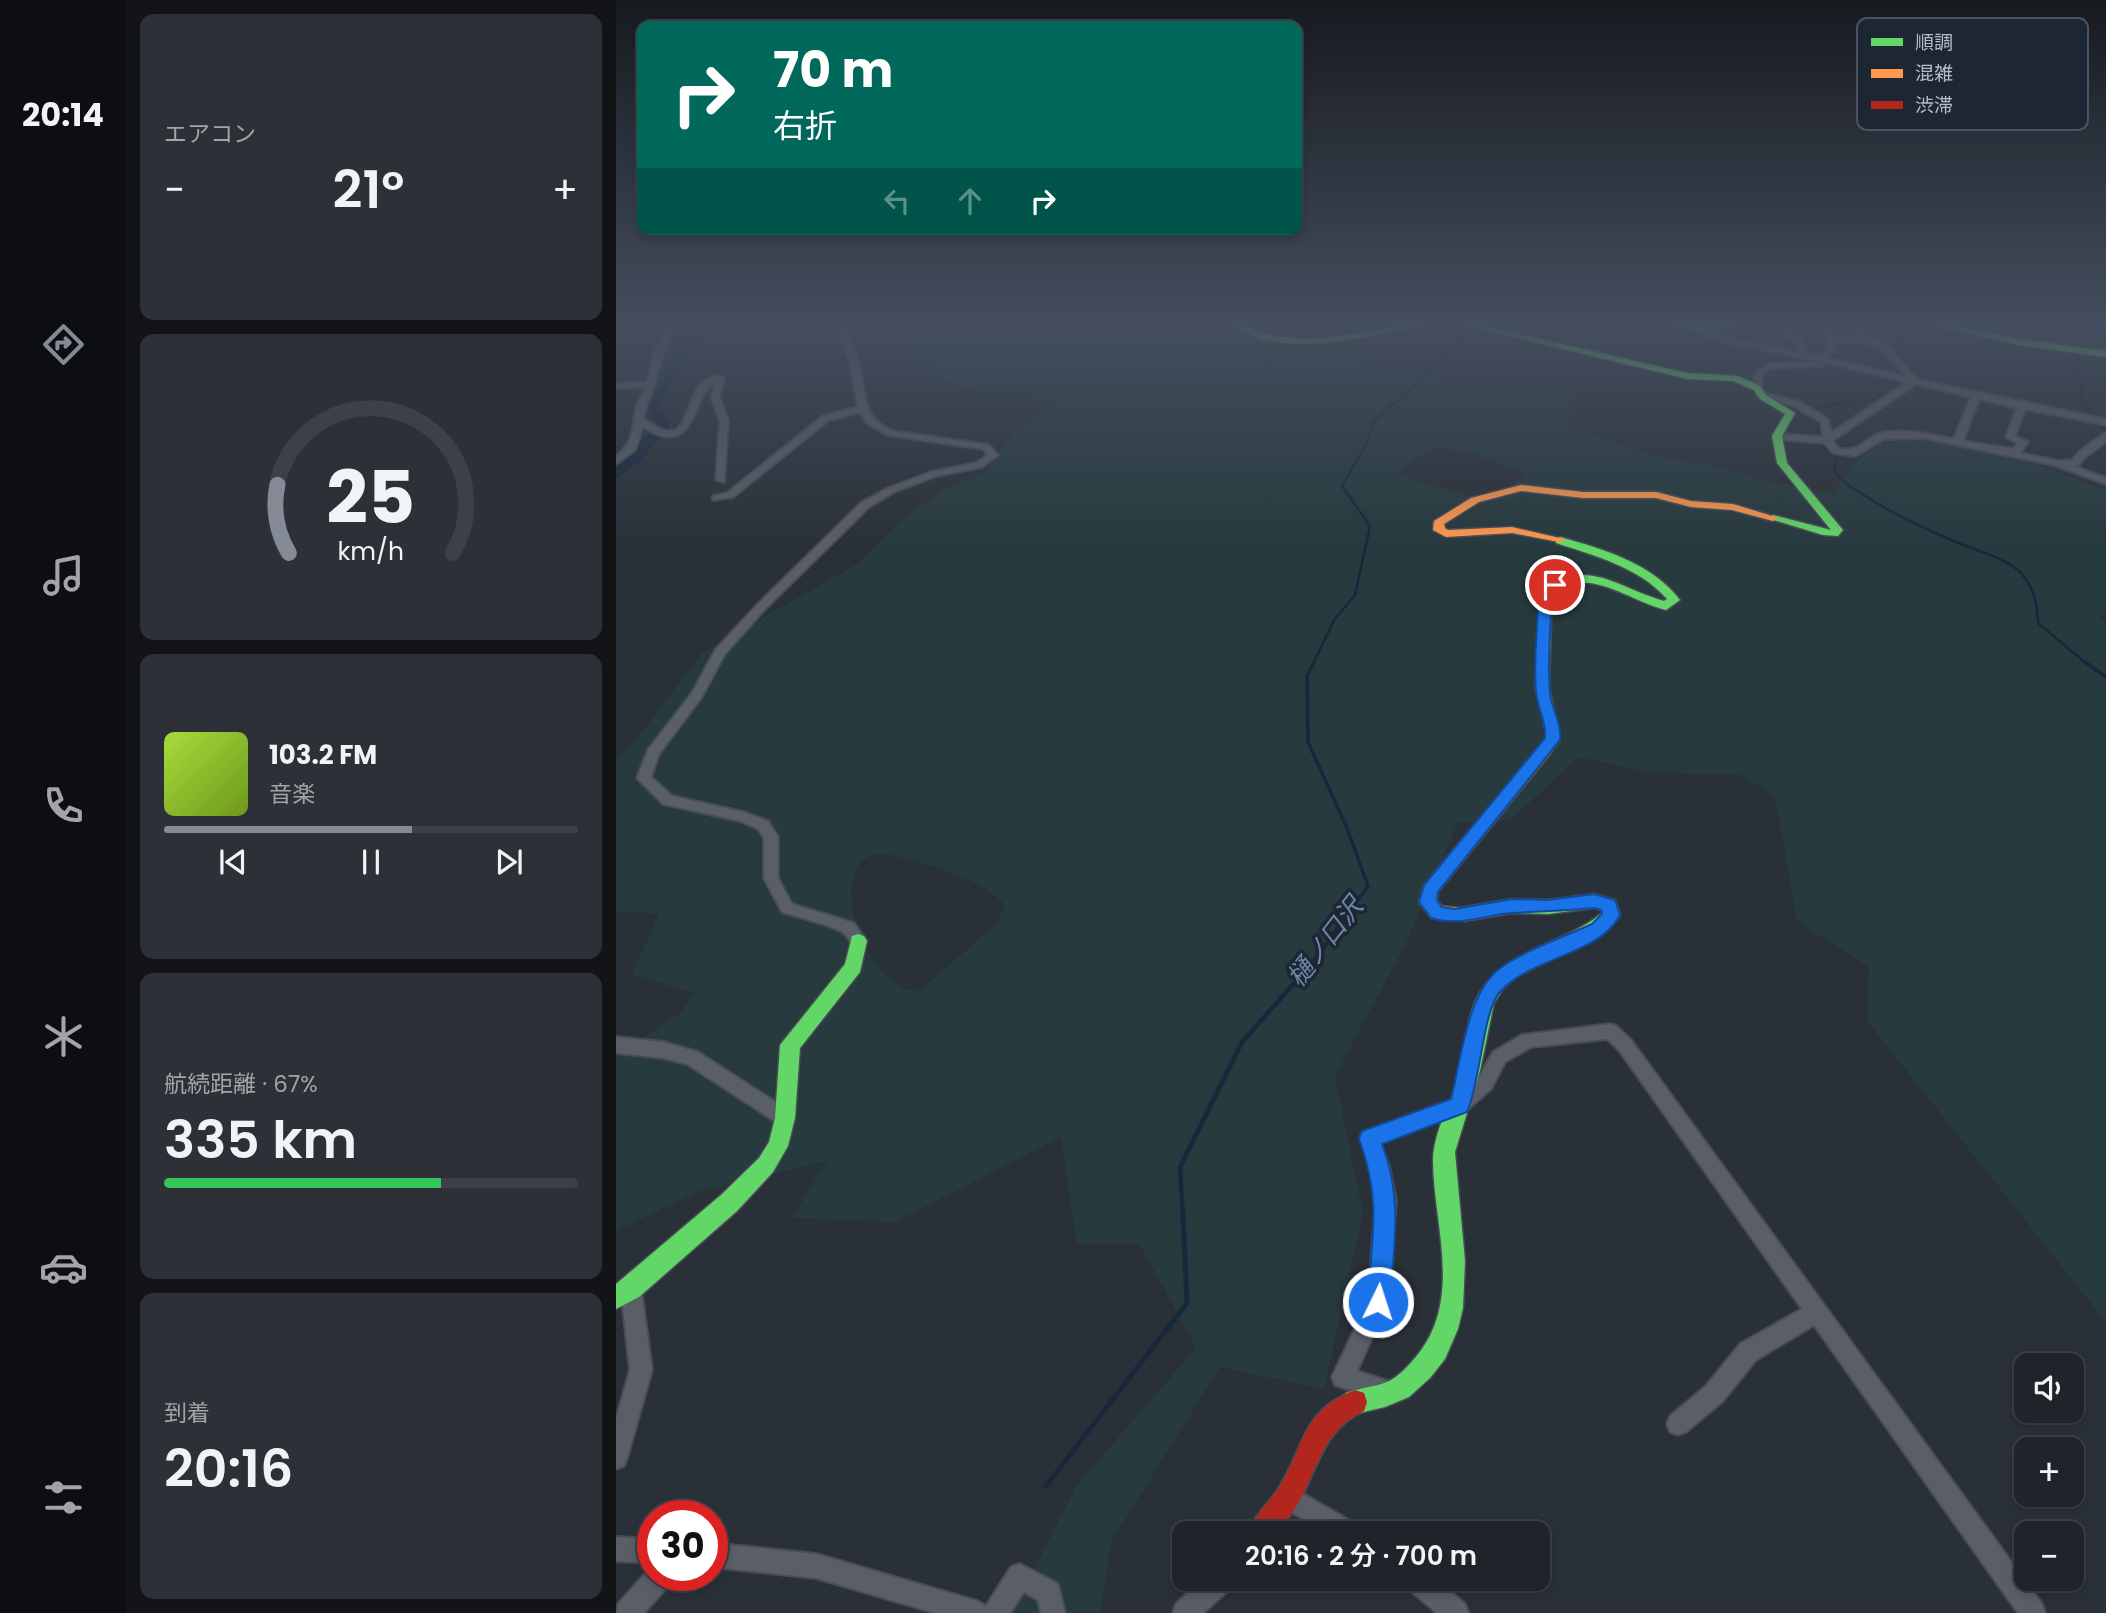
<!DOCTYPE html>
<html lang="ja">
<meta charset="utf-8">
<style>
body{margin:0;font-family:Poppins,"Noto Sans JP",sans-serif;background:#2d3036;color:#f1f3f6;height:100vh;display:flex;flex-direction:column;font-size:26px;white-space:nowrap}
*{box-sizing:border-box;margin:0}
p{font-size:23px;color:#a2a4a8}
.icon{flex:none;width:38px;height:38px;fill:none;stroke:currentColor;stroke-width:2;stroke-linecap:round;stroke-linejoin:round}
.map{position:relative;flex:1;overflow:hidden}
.panel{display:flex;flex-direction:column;gap:14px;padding:14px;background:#121417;width:490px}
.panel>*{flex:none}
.banner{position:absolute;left:21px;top:21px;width:665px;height:214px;border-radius:14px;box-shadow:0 4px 10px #0003,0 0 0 2px #3d4147;background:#00695c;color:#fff;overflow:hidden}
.buttons{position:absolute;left:1398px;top:1353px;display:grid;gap:14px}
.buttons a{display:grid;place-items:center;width:70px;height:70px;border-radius:14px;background:#20242a;box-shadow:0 4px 10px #0003,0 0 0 2px #3d4147;font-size:35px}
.speed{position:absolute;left:21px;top:1500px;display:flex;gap:14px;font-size:35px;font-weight:700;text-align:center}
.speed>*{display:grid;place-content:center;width:91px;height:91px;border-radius:50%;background:#20242a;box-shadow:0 4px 10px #0003,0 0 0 2px #3d4147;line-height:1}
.speed .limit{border:10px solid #d22;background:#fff;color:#111}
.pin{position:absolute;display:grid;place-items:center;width:60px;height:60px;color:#fff;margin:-30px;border:4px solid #fff;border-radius:50%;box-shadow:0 2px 7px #0007}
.me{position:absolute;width:77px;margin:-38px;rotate:4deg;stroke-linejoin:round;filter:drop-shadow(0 0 5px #0008)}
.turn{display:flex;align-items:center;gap:24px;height:147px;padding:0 21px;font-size:32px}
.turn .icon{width:91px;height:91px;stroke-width:2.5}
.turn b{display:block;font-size:49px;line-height:60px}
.lanes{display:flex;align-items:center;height:66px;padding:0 21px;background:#0003;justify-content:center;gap:35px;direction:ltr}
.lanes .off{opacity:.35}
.big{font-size:52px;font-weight:600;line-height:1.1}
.panel .widget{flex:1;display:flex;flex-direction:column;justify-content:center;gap:10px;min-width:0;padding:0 24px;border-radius:14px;background:#2d3036}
.panel .dial{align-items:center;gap:0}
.dial svg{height:182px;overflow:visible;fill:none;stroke:#3d4147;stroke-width:7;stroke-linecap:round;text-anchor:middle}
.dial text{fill:#f1f3f6;stroke:none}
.song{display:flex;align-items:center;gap:21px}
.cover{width:84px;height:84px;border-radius:10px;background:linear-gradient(135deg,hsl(80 70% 55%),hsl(80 70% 35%))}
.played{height:7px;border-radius:4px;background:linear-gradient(90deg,#848b96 60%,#3d4147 60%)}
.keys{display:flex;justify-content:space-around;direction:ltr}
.heat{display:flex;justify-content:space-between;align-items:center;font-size:38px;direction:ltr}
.charge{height:10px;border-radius:5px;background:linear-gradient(90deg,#34c759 67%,#3d4147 0)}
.trip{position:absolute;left:556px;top:1521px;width:378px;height:70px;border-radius:14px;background:#20242a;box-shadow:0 4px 10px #0003,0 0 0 2px #3d4147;font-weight:600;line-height:70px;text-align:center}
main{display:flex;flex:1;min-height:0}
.menu{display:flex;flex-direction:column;width:126px;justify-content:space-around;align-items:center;background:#0d0e11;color:#a2a4a8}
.menu .icon{width:49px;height:49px}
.menu .on{color:#848b96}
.menu b{font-size:32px;color:#f1f3f6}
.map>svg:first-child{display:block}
.green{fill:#273a3e;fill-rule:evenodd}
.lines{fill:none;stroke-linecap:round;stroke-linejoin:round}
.stream-far4{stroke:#19273c;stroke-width:2}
.stream-far3{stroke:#19273c;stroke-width:2.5}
.stream-far2{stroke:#19273c;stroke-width:3.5}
.stream-far1{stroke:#19273c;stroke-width:4.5}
.stream{stroke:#19273c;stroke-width:5}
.river{fill:#19273c;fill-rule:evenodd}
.street-casing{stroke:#484c55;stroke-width:4}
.fast-casing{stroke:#484c55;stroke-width:3}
.slow-casing{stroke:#484c55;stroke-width:3}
.jam-casing{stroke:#484c55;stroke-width:3}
.street{fill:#5a5e66;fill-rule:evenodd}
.fast{fill:#63d668;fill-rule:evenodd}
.slow{fill:#ff974d;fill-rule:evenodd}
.jam{fill:#b3261e;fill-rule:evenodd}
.route{fill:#1a73e8;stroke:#114b97;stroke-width:2}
.labels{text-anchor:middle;stroke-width:7;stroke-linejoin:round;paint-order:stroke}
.water-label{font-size:26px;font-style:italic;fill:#6d86a8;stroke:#1d2633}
.key{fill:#1d2633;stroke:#4a5360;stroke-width:2}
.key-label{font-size:19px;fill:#b4bcc9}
</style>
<main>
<nav class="menu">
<b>20:14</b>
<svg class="icon on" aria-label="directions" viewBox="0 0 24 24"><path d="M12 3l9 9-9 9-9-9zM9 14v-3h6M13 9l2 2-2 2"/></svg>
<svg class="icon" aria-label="music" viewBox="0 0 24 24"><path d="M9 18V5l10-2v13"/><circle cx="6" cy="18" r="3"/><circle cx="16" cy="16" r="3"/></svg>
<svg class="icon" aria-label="phone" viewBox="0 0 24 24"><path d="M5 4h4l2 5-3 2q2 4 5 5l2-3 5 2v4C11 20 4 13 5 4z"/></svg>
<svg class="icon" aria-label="climate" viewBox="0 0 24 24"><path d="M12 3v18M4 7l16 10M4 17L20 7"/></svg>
<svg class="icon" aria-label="car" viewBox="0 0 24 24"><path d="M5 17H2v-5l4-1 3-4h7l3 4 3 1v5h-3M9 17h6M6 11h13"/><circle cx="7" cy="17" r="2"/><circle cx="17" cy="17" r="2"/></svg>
<svg class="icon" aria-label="filters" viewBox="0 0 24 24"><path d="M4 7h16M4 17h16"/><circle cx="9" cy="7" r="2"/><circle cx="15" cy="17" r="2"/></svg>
</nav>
<section class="panel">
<div class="widget"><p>エアコン</p>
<div class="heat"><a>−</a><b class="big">21°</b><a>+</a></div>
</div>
<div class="widget dial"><svg viewBox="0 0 100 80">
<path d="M14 69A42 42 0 1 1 86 69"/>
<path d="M14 69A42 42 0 0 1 9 39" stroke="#848b96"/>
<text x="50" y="56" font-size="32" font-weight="700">25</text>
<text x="50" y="72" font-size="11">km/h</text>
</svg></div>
<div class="widget">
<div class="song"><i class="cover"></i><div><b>103.2 FM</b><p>音楽</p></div></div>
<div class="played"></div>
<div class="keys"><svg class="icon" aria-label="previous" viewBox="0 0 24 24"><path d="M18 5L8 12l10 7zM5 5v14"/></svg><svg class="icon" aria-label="pause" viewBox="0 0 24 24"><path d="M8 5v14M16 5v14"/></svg><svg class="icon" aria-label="next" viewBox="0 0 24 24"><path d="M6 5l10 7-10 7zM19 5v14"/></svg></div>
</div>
<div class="widget"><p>航続距離 · 67%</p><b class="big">335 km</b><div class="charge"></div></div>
<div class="widget"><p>到着</p><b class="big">20:16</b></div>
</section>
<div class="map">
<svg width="1490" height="1613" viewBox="0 0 1490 1613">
<rect width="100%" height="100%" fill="#2a3038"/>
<path class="green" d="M257,321H764L768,324L696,338L730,351L783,378L947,388L958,395L953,426L1047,458L1097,465L1142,479L1216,494C1229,475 1242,455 1265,445C1317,424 1438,471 1490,490V611L1484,617L1490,624V1322L1251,1021L1253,967L1181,921L1159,796L1123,774L1037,773L962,757L894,821L842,822L789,945L719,1076L747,1214L708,1389L604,1367L495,1542L484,1613H396L461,1485L580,1348L524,1244H461L445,1137L279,1222L176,1218L211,1161L81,1192L0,1231V1056L64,1013L78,993L16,974L43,914L0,911V758L14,748L86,653L241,564L290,516L329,490L369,472L395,437L437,406L435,396L349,389L327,378L304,360L290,336ZM824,447L857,453L907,472V475L891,490L872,501L802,481L784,473L797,459ZM265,853C296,859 371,878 389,906L378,926L303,991C249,993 203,859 265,853Z"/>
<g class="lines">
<path class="stream-far4" d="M1286,321L1285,353L1296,367L1291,372
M1408,321L1450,347
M1456,351L1462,359L1457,369L1466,387L1465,397L1478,418
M1481,422L1490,431
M734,472L752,441L757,422L844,345L847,331L841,321
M1218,472L1221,457L1202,444L1203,426L1194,410L1228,402L1254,401L1286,378"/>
<path class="stream-far3" d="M1218,470C1225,482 1239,490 1251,497C1276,513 1305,527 1333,539C1381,561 1420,558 1422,623L1471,664
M697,664L718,620L739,595L754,526L726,486L735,470"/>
<path class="stream-far2" d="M698,662L691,676L692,742L731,828L752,886L737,907
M1469,662L1490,677"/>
<path class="stream-far1" d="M567,1218L564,1167L626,1042L697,962L738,906"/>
<path class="stream" d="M430,1486L571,1303L567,1216"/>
<path class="river" d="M73,321H85L88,333L66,349L74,358L59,376L43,406L54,422L53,427L25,460L0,479V467L40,426V422L31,406L62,358L53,349L76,332Z"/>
<defs>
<path id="street" d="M54,321H62C49,342 45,363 38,386C35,398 28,406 28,419C39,426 47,434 60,430L66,424L80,391L87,382L99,376L108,378L103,396L112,421L108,482L100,480L104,421L95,396L100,381C77,395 81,443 47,436C38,434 33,431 27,426L19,450L0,464V456C18,442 16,430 20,409C22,401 27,394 30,387L0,388V384L31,382L39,351Z
M216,321H224C229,335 238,347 242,361C252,392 242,415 276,431L373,445L382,455L366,467L320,476L278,492L253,507L149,609L109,654L85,698L43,754L35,777L56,796L127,812L152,821L162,837V878L176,904L238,923L250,941L248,946C233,950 236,938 226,932C219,926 177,916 166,912L148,878V838L142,829L124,821L47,804L21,778L32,750L76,693L100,649L141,605L245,503L272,488L315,472L360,463L372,455L367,449L271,435L250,422L244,412L213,420L117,497L97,500V496L111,493L207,416L242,407L234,361Z
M240,321L271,324L288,321L272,328Z
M1133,321C1157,321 1184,330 1192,353L1203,356L1212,347L1208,321H1216L1218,335L1242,338L1245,321H1253L1250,339L1266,341L1302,380L1490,419V425L1409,409L1399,436L1412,442L1404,453L1442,461L1457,460C1461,452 1481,438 1490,433V441C1479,452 1472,451 1463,465L1457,466L1490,478V484L1438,465L1307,438L1268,439L1239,456L1217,453L1208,443L1158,439V435L1161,434L1207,437L1205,422L1178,406L1140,395V391L1184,402L1212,419L1215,433L1292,382L1208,362L1211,364L1207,366L1155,368L1147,374L1145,388L1141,390L1137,388L1139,373L1153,364L1207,362L1104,341L1068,328L1072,326L1106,337L1184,352C1176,330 1153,329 1133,325ZM1219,340L1261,345L1291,377L1210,358L1220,348ZM1300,384L1355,397L1338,439C1320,435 1280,427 1262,434C1245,442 1244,451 1223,449L1216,441ZM1363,399L1401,408L1390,437L1402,443L1397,449L1347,441Z
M994,1024L1000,1026L1015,1040L1426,1604L1429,1613H1402L1198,1325L1140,1360L1106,1402L1070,1432L1062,1435L1054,1432L1051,1424L1054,1416L1090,1386L1124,1344L1186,1309L1003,1050L991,1039L915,1047L889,1062L875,1089L850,1111L764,1144L773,1166L780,1201L772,1302L741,1371L775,1382L778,1390L775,1398L767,1401L719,1385L716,1377L752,1301L760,1201L755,1166L744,1139L746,1133L838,1099L863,1077L877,1052L906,1035Z
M0,1037L47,1042L82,1052L175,1112L178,1118L175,1124L169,1127L163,1124L71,1064L47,1058L0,1053Z
M15,1279L22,1282L25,1289L36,1370L11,1458L8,1466L0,1469V1419L14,1370L5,1289L8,1282Z
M672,1485L741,1525L745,1533H710L664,1505L660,1497L664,1489Z
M0,1537L37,1539V1563L0,1561Z
M96,1543L200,1554L361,1601L370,1606L395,1567L404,1564L442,1584L449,1613H425L422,1600L408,1592L394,1613H319L200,1578L96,1567Z
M36,1566L37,1575H57L54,1584L28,1613H0L2,1604Z
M588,1578H619L616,1587L587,1613H557L560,1604Z
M787,1578H818L849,1604L852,1613H821L790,1587Z"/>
<path id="fast" d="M803,321H820C809,327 791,328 778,331C730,341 661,357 618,325L622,322C631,325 638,330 647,333C697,347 753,331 803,321Z
M831,321H846L1071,373L1122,376L1144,386L1150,395L1179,413L1166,436L1171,463L1227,530L1222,536L1207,535L1151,518L1157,515L1215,530L1161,463L1156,436L1169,414L1144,399L1138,390L1117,381L1071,379Z
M1026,321L1090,325L1150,321L1090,331Z
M1298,321H1314L1404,339L1490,351V357L1404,345Z
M944,537C987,549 1036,563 1064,600L1050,610C1010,600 975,566 936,593L933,686L944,740L934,754L929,755L922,750L930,739V733L919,686L926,589C972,557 1002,588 1048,601L1051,599C1023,567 979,556 940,543V539Z
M978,894L999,900L1004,915L1001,920L971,942L900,977L887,989L878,1003L864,1071L839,1152L849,1261L847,1308L842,1329L829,1359L814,1378L793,1397L769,1407L739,1414L730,1411L727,1402L730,1393C743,1388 758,1387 771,1382C783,1377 795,1363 803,1353C846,1297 818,1226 817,1162C817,1130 837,1101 844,1071C850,1045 850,1017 863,994C889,949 949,944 986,913L985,910L978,908L932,914L896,913L849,921L843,919L840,914L843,909L849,907L896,899L932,900Z
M242,934L248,936L251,941L244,972L184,1048L179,1118L172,1146L157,1172L121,1211L23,1297L0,1309V1284L105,1195L143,1158L153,1142L159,1118L164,1045L229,964L236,936Z"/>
<path id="slow" d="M905,485L967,492H1040L1075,501L1117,504L1163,518L1157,521L1116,510L1075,507L1040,498H967L905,491L863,502L828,524L829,528L832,530L896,527L948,539V543L896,533L830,537L817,530L818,521L855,498Z
M929,745L934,746L936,750L934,754L822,892L821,901L826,906L855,909L858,914L855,919L849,921L815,918L803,902L808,885L924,746Z"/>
<path id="jam" d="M739,1390L748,1393L751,1402L748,1411C712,1427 704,1459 688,1492C681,1507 671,1520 661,1533H631C638,1516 652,1504 662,1489C690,1445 684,1412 739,1390Z"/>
</defs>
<use href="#street" class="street-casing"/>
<use href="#fast" class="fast-casing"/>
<use href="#slow" class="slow-casing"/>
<use href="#jam" class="jam-casing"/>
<use href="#street" class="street"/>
<use href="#fast" class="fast"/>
<use href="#slow" class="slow"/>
<use href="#jam" class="jam"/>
</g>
<linearGradient id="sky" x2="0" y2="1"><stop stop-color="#171a1f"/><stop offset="0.59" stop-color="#444e5e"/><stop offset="1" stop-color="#444e5e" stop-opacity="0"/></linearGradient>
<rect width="1490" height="547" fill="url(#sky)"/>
<path class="route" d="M934,582L945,585L936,593C935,626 931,660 934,692C935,709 946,722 944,740L822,892L821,900L826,907L839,909L896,899L932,900L978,894L999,900L1004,915C983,956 913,957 883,993C867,1012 864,1084 851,1112L766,1144C787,1198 778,1246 774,1302L771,1311L762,1314L754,1311L751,1302C756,1239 766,1200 743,1139L746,1131L835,1099C845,1060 851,994 883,969C904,952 950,936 976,924L986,914L985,910L978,908C950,911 923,911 896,913C868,915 843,927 815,918L803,902L808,885L929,738C931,722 921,708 920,691C917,659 922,625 923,592Z"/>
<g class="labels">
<g class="water-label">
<text transform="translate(709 942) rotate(-52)" y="9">樋ノ口沢</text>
</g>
</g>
<rect x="1241" y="18" width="231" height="112" rx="10" class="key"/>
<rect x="1255" y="38" width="32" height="8" fill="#63d668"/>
<rect x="1255" y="69" width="32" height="9" fill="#ff974d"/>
<rect x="1255" y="101" width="32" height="8" fill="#b3261e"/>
<g class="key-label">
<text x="1299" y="49">順調</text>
<text x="1299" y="80">混雑</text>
<text x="1299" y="112">渋滞</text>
</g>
</svg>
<div class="buttons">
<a><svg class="icon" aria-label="sound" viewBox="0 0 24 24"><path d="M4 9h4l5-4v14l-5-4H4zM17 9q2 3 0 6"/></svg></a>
<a>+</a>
<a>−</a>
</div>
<div class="speed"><div class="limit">30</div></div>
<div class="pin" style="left:939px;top:585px;background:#d93025"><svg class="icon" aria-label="arrive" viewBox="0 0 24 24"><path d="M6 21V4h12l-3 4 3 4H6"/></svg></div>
<svg class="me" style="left:762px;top:1302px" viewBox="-20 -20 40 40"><circle r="17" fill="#1a73e8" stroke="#fff" stroke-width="3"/><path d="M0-11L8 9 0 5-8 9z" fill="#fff"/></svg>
<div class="trip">20:16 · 2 分 · 700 m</div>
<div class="banner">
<div class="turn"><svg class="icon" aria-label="right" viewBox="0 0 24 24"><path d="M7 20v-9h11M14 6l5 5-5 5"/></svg><div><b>70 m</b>右折</div></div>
<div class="lanes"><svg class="icon off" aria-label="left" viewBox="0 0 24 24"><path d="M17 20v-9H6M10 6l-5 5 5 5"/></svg><svg class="icon off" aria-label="ahead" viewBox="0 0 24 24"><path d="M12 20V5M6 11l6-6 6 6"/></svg><svg class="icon" aria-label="right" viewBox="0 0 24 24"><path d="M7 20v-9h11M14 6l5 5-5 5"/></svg></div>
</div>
</div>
</main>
